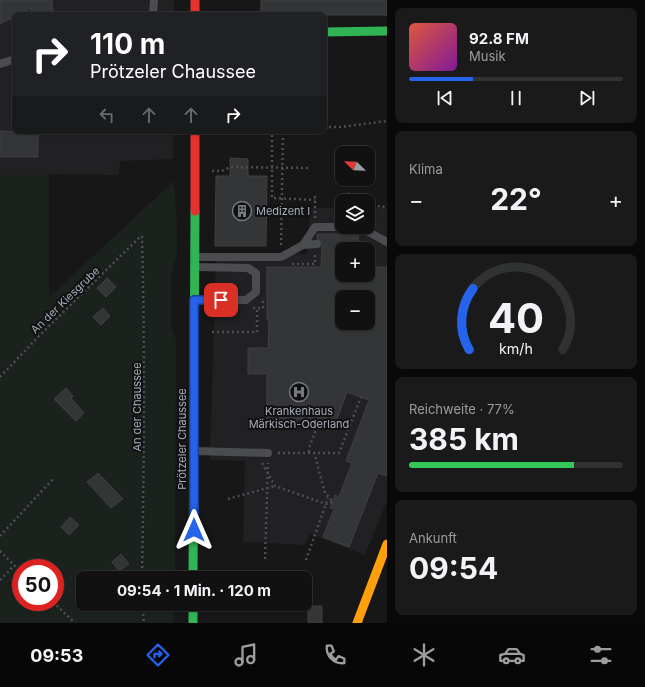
<!DOCTYPE html>
<html lang="de">
<meta charset="utf-8">
<style>
body{margin:0;font-family:Inter,sans-serif;background:#1a1a1a;color:#f1f3f6;height:100vh;display:flex;flex-direction:column;font-size:15px;white-space:nowrap}
*{box-sizing:border-box;margin:0}
p{font-size:13px;color:#9c9d9f}
.icon{flex:none;width:22px;height:22px;fill:none;stroke:currentColor;stroke-width:2;stroke-linecap:round;stroke-linejoin:round}
.map{position:relative;flex:1;overflow:hidden}
.side{display:flex;flex-direction:column;gap:8px;padding:8px;background:#090909;width:258px}
.side>*{flex:none}
.guide{position:absolute;left:12px;top:12px;width:315px;height:122px;border-radius:8px;box-shadow:0 1px 3px #0004,0 0 0 1px #303131;background:#202124;color:#fff;overflow:hidden}
.needle{width:26px;rotate:293deg}
.fabs{position:absolute;left:335px;top:146px;display:grid;gap:8px}
.fabs a{display:grid;place-items:center;width:40px;height:40px;border-radius:8px;background:#111;box-shadow:0 1px 3px #0004,0 0 0 1px #303131;font-size:20px}
.speed{position:absolute;left:12px;top:559px;display:flex;gap:8px;font-size:20px;font-weight:700;text-align:center}
.speed>*{display:grid;place-content:center;width:52px;height:52px;border-radius:50%;background:#111;box-shadow:0 1px 3px #0004,0 0 0 1px #303131;line-height:1}
.speed .limit{border:6px solid #d22;background:#fff;color:#111}
.pin{position:absolute;display:grid;place-items:center;width:34px;height:34px;color:#fff;margin:-17px;border-radius:8px;box-shadow:0 2px 6px #0006}
.me{position:absolute;width:44px;margin:-22px;rotate:0deg;stroke-linejoin:round;filter:drop-shadow(0 0 3px #0008)}
.turn{display:flex;align-items:center;gap:14px;height:84px;padding:0 12px;font-size:18px}
.turn .icon{width:52px;height:52px;stroke-width:2.5}
.turn b{display:block;font-size:28px;line-height:34px}
.lanes{display:flex;align-items:center;height:38px;padding:0 12px;background:#0003;justify-content:center;gap:20px;direction:ltr}
.lanes .off{opacity:.35}
.big{font-size:30px;font-weight:700;line-height:1.1}
.side .tile{flex:1;display:flex;flex-direction:column;justify-content:center;gap:6px;min-width:0;padding:0 14px;border-radius:8px;background:#1a1a1a}
.side .dial{align-items:center;gap:0}
.dial svg{height:104px;overflow:visible;fill:none;stroke:#303131;stroke-width:7;stroke-linecap:round;text-anchor:middle}
.dial text{fill:#f1f3f6;stroke:none}
.song{display:flex;align-items:center;gap:12px}
.cover{width:48px;height:48px;border-radius:6px;background:linear-gradient(135deg,hsl(10 70% 55%),hsl(290 70% 35%))}
.played{height:4px;border-radius:2px;background:linear-gradient(90deg,#2563eb 30%,#303131 30%)}
.keys{display:flex;justify-content:space-around;direction:ltr}
.heat{display:flex;justify-content:space-between;align-items:center;font-size:22px;direction:ltr}
.charge{height:6px;border-radius:3px;background:linear-gradient(90deg,#34c759 77%,#303131 0)}
.trip{position:absolute;left:76px;top:571px;width:236px;height:40px;border-radius:8px;background:#111;box-shadow:0 1px 3px #0004,0 0 0 1px #303131;font-weight:700;line-height:40px;text-align:center}
.dock{display:flex;height:64px;justify-content:space-around;align-items:center;background:#070707;color:#9c9d9f}
.dock .icon{width:28px;height:28px}
.dock .selected{color:#2563eb}
.dock b{font-size:18px;color:#f1f3f6}
main{display:flex;flex:1;min-height:0}
.map>svg:first-child{display:block}
.built{fill:#212124;fill-rule:evenodd}
.green{fill:#1b211c;fill-rule:evenodd}
.building{fill:#343537;stroke:#3f4043;fill-rule:evenodd}
.lines{fill:none;stroke-linecap:round;stroke-linejoin:round}
.path{stroke:#4d4e52;stroke-width:2.5;stroke-dasharray:2 3;stroke-linecap:butt}
.lane{stroke:#4b4c50;stroke-width:8}
.fast{stroke:#30b455;stroke-width:9}
.slow{stroke:#ff9f0a;stroke-width:9}
.jam{stroke:#e5322d;stroke-width:9}
.route-casing{stroke:#184099;stroke-width:10}
.route{stroke:#2563eb;stroke-width:7}
.labels{text-anchor:middle;stroke-width:4;stroke-linejoin:round;paint-order:stroke}
.poi-label{font-size:11px;fill:#a8adb8;stroke:#111113;text-anchor:start}
.street-label{font-size:11px;fill:#a8adb8;stroke:#111113}
</style>
<main>
<div class="map">
<svg width="387" height="623" viewBox="0 0 387 623">
<rect width="100%" height="100%" fill="#171717"/>
<path class="built" d="M0,0H174V15H15V131H173V159L120,161L119,175L0,174Z
M310,208H342V227H368V208H387V501L365,555L310,534L305,545L243,542L245,461L210,460L216,253L307,254ZM342,249H368V275H342ZM342,297H368V323H342Z"/>
<path class="green" d="M0,174H49V297L174,181L177,226V254L171,276V326L176,340L175,578H83V604H175L174,623H0ZM21,568H55V602H21Z"/>
<path class="building" d="M0,0H52L53,15H31V8L0,24Z
M261,0H387V15H261Z
M0,131L38,132V157H0Z
M230,158L248,159V176H267L266,246H215L216,176H230Z
M317,234H358V249H342V275H368V267H387V476L378,473L349,547L323,537L334,509L330,508L335,495L339,497L352,463L346,461L369,400L347,392L334,428L311,419H297V425L267,426V374H248V348H268L269,320H267V267H321L322,243L317,239ZM342,297H368V323H342Z
M107,278L116,287L106,297L97,288Z
M103,308L110,316L101,325L93,317Z
M66,388L73,396L71,398L84,413L76,421L54,399Z
M98,473L123,499L111,508L87,482Z
M70,517L79,525L69,535L61,527Z
M121,554L129,564L119,571L112,562Z
M308,606H322V623H308Z"/>
<g class="lines">
<path class="path" d="M324,127H341L387,121
M275,131L272,135V198L315,200
M212,171H222L230,167L310,168
M348,193L357,201
M368,204L383,207L387,204
M315,218V195
M142,236C145,350 144,464 142,578
M281,245L283,131
M292,264H315V254
M253,308H263V299
M212,332H257V308
M0,377L40,335L141,236
M309,452V448L319,422
M278,453H339L361,397
M262,463L275,486L326,504L333,502L325,493L314,452
M228,499L275,486
M0,536L53,479
M0,551L21,572
M265,559L268,463
M306,560L328,498
M0,580L14,566
M53,602L75,623
M142,604L144,623"/>
<path class="lane" d="M153,15L154,0
M0,64L15,59
M360,227L387,242
M303,245L317,244
M195,257H281L303,245L315,227H342
M194,300H246L256,292V273L248,268L195,267
M195,451L268,453"/>
<path class="fast" d="M324,32L387,31
M193,578L195,211
M193,604V623"/>
<path class="slow" d="M357,623L387,544"/>
<path class="jam" d="M195,0V15
M195,211V131"/>
</g>
<g class="lines">
<defs>
<path id="route" d="M194,530V300H221"/>
</defs>
<use href="#route" class="route-casing"/>
<use href="#route" class="route"/>
</g>
<defs>
<symbol id="building-ring" viewBox="-11 -11 22 22"><circle r="9.5" fill="#111113" stroke="#757880" stroke-width="1.5"/><path d="M-4-6H4V6H1V3H-1V6H-4ZM-2.5-4.3h1.7v1.8h-1.7ZM.8-4.3h1.7v1.8H.8ZM-2.5-1h1.7V.8h-1.7ZM.8-1h1.7V.8H.8Z" fill="#757880"/></symbol>
<symbol id="hospital-ring" viewBox="-11 -11 22 22"><circle r="9.5" fill="#111113" stroke="#757880" stroke-width="1.5"/><path d="M-5-5h3v3.5h4V-5h3V5h-3V1.5h-4V5h-3Z" fill="#757880"/></symbol>
</defs>
<g fill-rule="evenodd">
<use href="#building-ring" x="231" y="200" width="22" height="22"/>
<use href="#hospital-ring" x="288" y="381" width="22" height="22"/>
</g>
<g class="labels">
<g class="poi-label">
<text x="256" y="215">Medizent I</text>
<text x="299" y="415" text-anchor="middle">Krankenhaus<tspan x="299" dy="13">Märkisch-Oderland</tspan></text>
</g>
<g class="street-label">
<text transform="translate(65 300) rotate(-44)" y="4">An der Kiesgrube</text>
<text transform="translate(137 407) rotate(-90)" y="4">An der Chaussee</text>
<text transform="translate(182 439) rotate(-90)" y="4">Prötzeler Chaussee</text>
</g>
</g>
</svg>
<div class="fabs">
<a><svg class="needle" viewBox="-14 -14 28 28"><path d="M0-13l5 13h-10z" fill="#e53935"/><path d="M0 13l5-13h-10z" fill="#9c9d9f"/></svg></a>
<a><svg class="icon" aria-label="layers" viewBox="0 0 24 24"><path d="M12 4l9 5-9 5-9-5zM3 14l9 5 9-5"/></svg></a>
<a>+</a>
<a>−</a>
</div>
<div class="speed"><div class="limit">50</div></div>
<div class="pin" style="left:221px;top:300px;background:#d93025"><svg class="icon" aria-label="arrive" viewBox="0 0 24 24"><path d="M6 21V4h12l-3 4 3 4H6"/></svg></div>
<svg class="me" style="left:194px;top:530px" viewBox="-20 -20 40 40"><path d="M0-17L14 15 0 8-14 15z" fill="#2563eb" stroke="#fff" stroke-width="4"/></svg>
<div class="trip">09:54 · 1 Min. · 120 m</div>
<div class="guide">
<div class="turn"><svg class="icon" aria-label="right" viewBox="0 0 24 24"><path d="M7 20v-9h11M14 6l5 5-5 5"/></svg><div><b>110 m</b>Prötzeler Chaussee</div></div>
<div class="lanes"><svg class="icon off" aria-label="left" viewBox="0 0 24 24"><path d="M17 20v-9H6M10 6l-5 5 5 5"/></svg><svg class="icon off" aria-label="ahead" viewBox="0 0 24 24"><path d="M12 20V5M6 11l6-6 6 6"/></svg><svg class="icon off" aria-label="ahead" viewBox="0 0 24 24"><path d="M12 20V5M6 11l6-6 6 6"/></svg><svg class="icon" aria-label="right" viewBox="0 0 24 24"><path d="M7 20v-9h11M14 6l5 5-5 5"/></svg></div>
</div>
</div>
<section class="side">
<div class="tile">
<div class="song"><i class="cover"></i><div><b>92.8 FM</b><p>Musik</p></div></div>
<div class="played"></div>
<div class="keys"><svg class="icon" aria-label="previous" viewBox="0 0 24 24"><path d="M18 5L8 12l10 7zM5 5v14"/></svg><svg class="icon" aria-label="pause" viewBox="0 0 24 24"><path d="M8 5v14M16 5v14"/></svg><svg class="icon" aria-label="next" viewBox="0 0 24 24"><path d="M6 5l10 7-10 7zM19 5v14"/></svg></div>
</div>
<div class="tile"><p>Klima</p>
<div class="heat"><a>−</a><b class="big">22°</b><a>+</a></div>
</div>
<div class="tile dial"><svg viewBox="0 0 100 80">
<path d="M14 69A42 42 0 1 1 86 69"/>
<path d="M14 69A42 42 0 0 1 17 22" stroke="#2563eb"/>
<text x="50" y="56" font-size="32" font-weight="700">40</text>
<text x="50" y="72" font-size="11">km/h</text>
</svg></div>
<div class="tile"><p>Reichweite · 77%</p><b class="big">385 km</b><div class="charge"></div></div>
<div class="tile"><p>Ankunft</p><b class="big">09:54</b></div>
</section>
</main>
<nav class="dock">
<b>09:53</b>
<svg class="icon selected" aria-label="directions" viewBox="0 0 24 24"><path d="M12 3l9 9-9 9-9-9zM9 14v-3h6M13 9l2 2-2 2"/></svg>
<svg class="icon" aria-label="music" viewBox="0 0 24 24"><path d="M9 18V5l10-2v13"/><circle cx="6" cy="18" r="3"/><circle cx="16" cy="16" r="3"/></svg>
<svg class="icon" aria-label="phone" viewBox="0 0 24 24"><path d="M5 4h4l2 5-3 2q2 4 5 5l2-3 5 2v4C11 20 4 13 5 4z"/></svg>
<svg class="icon" aria-label="climate" viewBox="0 0 24 24"><path d="M12 3v18M4 7l16 10M4 17L20 7"/></svg>
<svg class="icon" aria-label="car" viewBox="0 0 24 24"><path d="M5 17H2v-5l4-1 3-4h7l3 4 3 1v5h-3M9 17h6M6 11h13"/><circle cx="7" cy="17" r="2"/><circle cx="17" cy="17" r="2"/></svg>
<svg class="icon" aria-label="filters" viewBox="0 0 24 24"><path d="M4 7h16M4 17h16"/><circle cx="9" cy="7" r="2"/><circle cx="15" cy="17" r="2"/></svg>
</nav>
